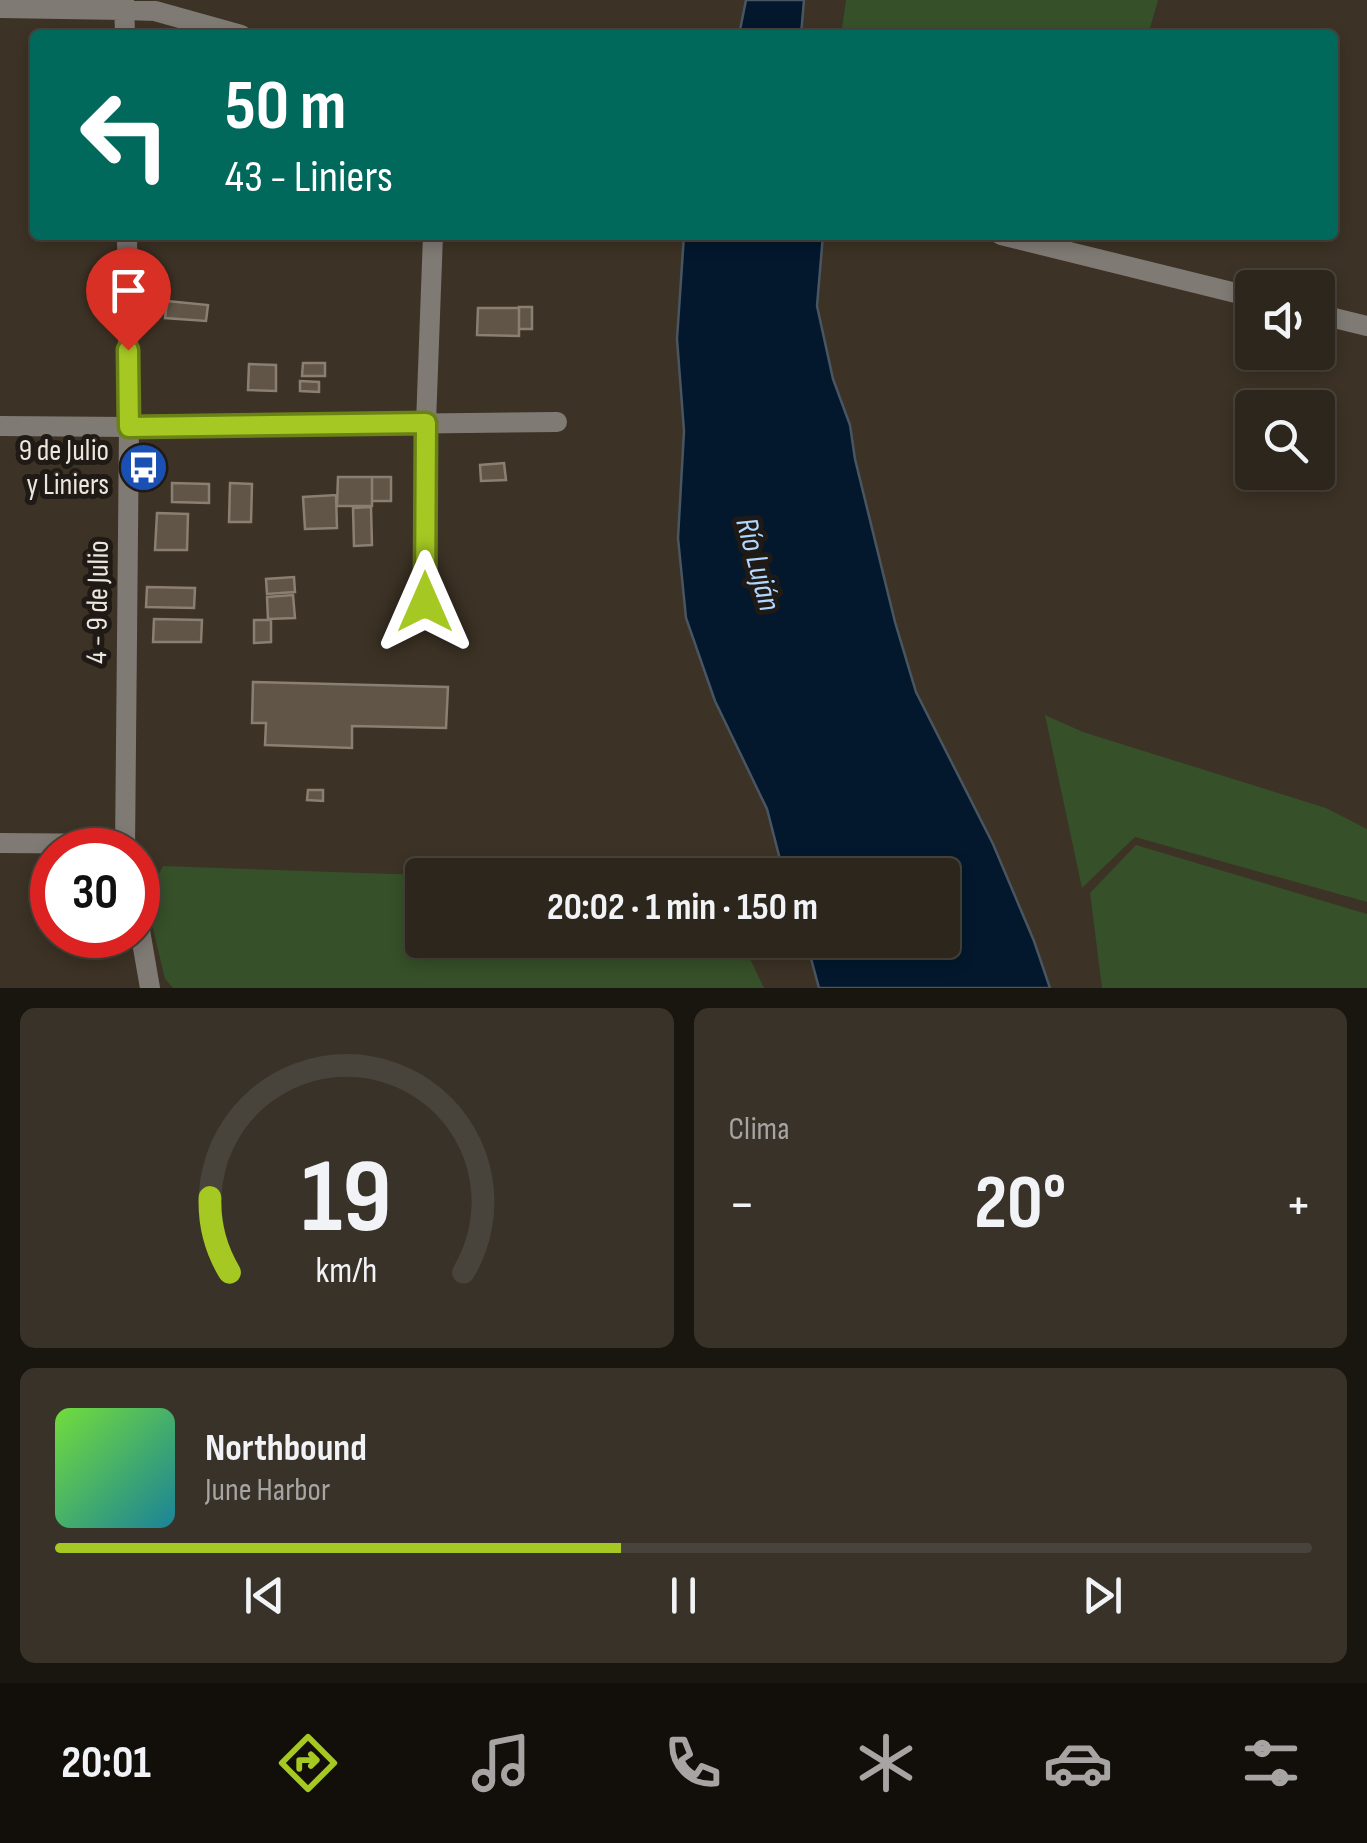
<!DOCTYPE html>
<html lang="es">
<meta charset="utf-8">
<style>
body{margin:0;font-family:"Sofia Sans Condensed",sans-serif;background:#393229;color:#f1f3f6;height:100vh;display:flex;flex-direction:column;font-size:38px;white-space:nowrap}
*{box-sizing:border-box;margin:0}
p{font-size:32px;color:#a7a5a3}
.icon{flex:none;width:55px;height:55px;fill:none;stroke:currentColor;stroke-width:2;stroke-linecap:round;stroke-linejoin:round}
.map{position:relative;height:988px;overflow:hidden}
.panel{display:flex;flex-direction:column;gap:20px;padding:20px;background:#19150f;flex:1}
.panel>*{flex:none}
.banner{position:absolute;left:30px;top:30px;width:1308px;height:210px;border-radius:10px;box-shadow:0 5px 15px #0003,0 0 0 2px #48433b;background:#00695c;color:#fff;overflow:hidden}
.tools{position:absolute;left:1235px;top:270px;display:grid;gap:20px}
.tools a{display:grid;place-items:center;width:100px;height:100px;border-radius:10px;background:#2d261c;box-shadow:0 5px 15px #0003,0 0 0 2px #48433b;font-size:50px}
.speed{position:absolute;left:30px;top:828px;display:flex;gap:20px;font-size:50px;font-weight:700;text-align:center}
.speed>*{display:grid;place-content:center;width:130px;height:130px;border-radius:50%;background:#2d261c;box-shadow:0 5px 15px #0003,0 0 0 2px #48433b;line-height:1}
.speed .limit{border:15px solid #d22;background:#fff;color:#111}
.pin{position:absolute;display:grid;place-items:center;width:85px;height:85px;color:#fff;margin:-102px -42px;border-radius:50% 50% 50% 0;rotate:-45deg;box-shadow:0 0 10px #0007}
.pin .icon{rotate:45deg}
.me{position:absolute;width:110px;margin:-55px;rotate:0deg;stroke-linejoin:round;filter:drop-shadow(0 0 8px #0008)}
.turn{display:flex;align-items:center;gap:35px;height:210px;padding:0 30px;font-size:45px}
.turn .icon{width:130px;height:130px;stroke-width:2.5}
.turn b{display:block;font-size:70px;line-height:85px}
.big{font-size:75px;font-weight:700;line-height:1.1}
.panel .card{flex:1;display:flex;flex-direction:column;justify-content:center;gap:15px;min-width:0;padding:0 35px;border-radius:15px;background:#393229}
.panel .dial{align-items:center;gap:0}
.dial svg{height:260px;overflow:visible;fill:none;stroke:#48433b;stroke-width:7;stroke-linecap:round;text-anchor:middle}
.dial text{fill:#f1f3f6;stroke:none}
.song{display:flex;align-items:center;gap:30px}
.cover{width:120px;height:120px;border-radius:15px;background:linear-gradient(135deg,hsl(100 70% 55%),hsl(190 70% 35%))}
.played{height:10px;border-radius:5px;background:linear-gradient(90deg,#a5c823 45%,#48433b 45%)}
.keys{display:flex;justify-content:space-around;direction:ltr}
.heat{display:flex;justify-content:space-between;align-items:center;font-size:55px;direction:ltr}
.panel .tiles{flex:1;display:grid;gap:20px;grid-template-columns:1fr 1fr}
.card:last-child{grid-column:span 2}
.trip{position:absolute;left:405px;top:858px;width:555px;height:100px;border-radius:10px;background:#2d261c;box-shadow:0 5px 15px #0003,0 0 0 2px #48433b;font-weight:700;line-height:100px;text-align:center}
.menu{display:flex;height:160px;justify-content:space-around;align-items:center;background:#120f0b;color:#a7a5a3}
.menu .icon{width:70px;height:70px}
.menu .on{color:#a5c823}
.menu b{font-size:45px;color:#f1f3f6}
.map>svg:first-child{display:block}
.green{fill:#365029}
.water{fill:#03182d;stroke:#495662;stroke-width:2.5}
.building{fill:#605547;stroke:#8b7f71;stroke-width:2.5}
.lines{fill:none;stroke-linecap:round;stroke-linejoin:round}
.minor{stroke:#807a75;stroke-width:20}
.tertiary{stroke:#807a75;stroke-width:20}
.route-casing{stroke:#6b8217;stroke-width:25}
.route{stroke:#a5c823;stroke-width:18}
.labels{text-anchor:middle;stroke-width:10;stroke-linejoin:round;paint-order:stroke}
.poi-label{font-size:30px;fill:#ede6de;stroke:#1f1a15;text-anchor:end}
.street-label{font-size:30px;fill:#ede6de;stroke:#1f1a15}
.water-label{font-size:32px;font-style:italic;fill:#b1d7ff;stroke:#1f1a15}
</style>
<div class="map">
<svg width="1367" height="988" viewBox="0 0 1367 988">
<rect width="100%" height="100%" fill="#3c3225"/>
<path class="green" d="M846,0H1158L1148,35H841Z
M1045,715L1083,732L1326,808L1367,829V902L1135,837L1082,888Z
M1136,845L1367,914V988H1102L1090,893Z
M163,866L422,875V940H741L764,988H173L165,979L146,899Z"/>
<path class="water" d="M746,0H804L801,35H739Z
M684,235H823L817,306L833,379L850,425L855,459L895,622L916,692L993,844L1034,941L1050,988H819L806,940H942V875H784L767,809L715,701L686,618L678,538L684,431L677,339Z"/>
<path class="building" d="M167,301L208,305L206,321L165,318Z
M519,307H532V329H519Z
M478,308H519V336L477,335Z
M303,363H325V376H302Z
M249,364L276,365V391L248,390Z
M300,381L319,382V392L300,391Z
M504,463L506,480L481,481L480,465Z
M338,477H372V506H337Z
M372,477H391V501H372Z
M172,483L209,484V503L172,502Z
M230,483L252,484L251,522H229Z
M336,495L337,528L305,529L303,497Z
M371,507L372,545L354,546L353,508Z
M157,513L188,514L187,550H155Z
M294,577L295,592L267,594L266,579Z
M147,587L195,588L194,608L146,607Z
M293,595L295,618L268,619L267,597Z
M154,619L202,620L201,642H153Z
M254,620H271V642L254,643Z
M253,682L448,687L446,728L352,726V748L265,745L266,723H252Z
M308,790H323V801L307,800Z"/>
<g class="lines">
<path class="minor" d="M124,0L125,35
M0,8L124,10
M0,426L129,427L557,422
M425,602L426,423L433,235
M0,843L124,844
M125,850L129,427L127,235
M138,919L150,988"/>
<path class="tertiary" d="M116,0L124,10L155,11L241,35
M1001,235L1252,297
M1318,314L1367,326"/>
</g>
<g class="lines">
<defs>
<path id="route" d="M128,350L129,427L426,423L425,602"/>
</defs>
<use href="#route" class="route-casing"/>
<use href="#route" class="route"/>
</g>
<defs>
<symbol id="bus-disc" viewBox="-11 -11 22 22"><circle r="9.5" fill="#1a4fb4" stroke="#1f1a15"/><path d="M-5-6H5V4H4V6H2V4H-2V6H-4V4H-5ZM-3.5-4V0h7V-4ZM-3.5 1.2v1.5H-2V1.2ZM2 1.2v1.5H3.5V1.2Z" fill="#fff"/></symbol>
</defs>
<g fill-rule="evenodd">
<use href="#bus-disc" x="116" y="440" width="55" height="55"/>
</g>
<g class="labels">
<g class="poi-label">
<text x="109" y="460">9 de Julio<tspan x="109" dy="34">y Liniers</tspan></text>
</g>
<g class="street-label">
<text transform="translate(97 602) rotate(-89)" y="10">4 - 9 de Julio</text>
</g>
<g class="water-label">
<text transform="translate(759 564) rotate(75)" y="11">Río Luján</text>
</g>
</g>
</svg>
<div class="tools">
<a><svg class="icon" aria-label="sound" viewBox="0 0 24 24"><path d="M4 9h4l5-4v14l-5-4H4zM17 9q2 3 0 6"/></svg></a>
<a><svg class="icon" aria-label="search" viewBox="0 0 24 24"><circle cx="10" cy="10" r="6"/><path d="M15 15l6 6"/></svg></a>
</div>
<div class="speed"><div class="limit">30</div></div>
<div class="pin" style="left:128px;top:350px;background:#d93025"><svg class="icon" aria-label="arrive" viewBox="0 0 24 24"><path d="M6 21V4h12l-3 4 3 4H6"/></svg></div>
<svg class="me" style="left:425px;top:602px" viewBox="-20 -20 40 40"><path d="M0-17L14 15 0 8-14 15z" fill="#a5c823" stroke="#fff" stroke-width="4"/></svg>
<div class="trip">20:02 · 1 min · 150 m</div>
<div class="banner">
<div class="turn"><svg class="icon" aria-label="left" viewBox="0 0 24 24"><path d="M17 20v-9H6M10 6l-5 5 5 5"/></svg><div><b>50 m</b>43 - Liniers</div></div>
</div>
</div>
<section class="panel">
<div class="tiles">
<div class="card dial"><svg viewBox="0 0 100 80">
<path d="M14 69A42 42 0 1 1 86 69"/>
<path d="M14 69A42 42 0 0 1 8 46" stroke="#a5c823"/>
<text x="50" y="56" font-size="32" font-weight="700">19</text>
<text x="50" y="72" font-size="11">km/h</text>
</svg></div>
<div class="card"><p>Clima</p>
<div class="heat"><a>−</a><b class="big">20°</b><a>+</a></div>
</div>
<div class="card">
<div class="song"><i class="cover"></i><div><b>Northbound</b><p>June Harbor</p></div></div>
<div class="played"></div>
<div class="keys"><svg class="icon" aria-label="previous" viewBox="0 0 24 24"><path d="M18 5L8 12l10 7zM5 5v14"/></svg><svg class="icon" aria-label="pause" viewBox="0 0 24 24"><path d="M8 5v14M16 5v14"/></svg><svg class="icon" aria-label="next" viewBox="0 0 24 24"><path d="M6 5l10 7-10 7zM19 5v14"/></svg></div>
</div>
</div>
</section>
<nav class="menu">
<b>20:01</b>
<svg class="icon on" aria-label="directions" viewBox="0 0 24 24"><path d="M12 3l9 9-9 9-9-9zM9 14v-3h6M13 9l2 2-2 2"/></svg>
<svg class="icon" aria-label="music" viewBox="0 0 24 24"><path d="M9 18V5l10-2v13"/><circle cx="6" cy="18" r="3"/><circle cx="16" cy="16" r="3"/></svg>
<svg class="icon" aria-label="phone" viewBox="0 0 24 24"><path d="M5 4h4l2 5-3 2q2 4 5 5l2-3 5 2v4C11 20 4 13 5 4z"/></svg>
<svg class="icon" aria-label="climate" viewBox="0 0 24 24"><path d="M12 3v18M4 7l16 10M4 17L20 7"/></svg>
<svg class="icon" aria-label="car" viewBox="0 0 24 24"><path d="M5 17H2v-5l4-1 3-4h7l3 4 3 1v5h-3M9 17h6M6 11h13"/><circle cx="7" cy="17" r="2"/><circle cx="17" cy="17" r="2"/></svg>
<svg class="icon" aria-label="filters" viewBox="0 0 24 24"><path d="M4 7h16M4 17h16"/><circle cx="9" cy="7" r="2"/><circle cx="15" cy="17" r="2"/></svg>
</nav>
